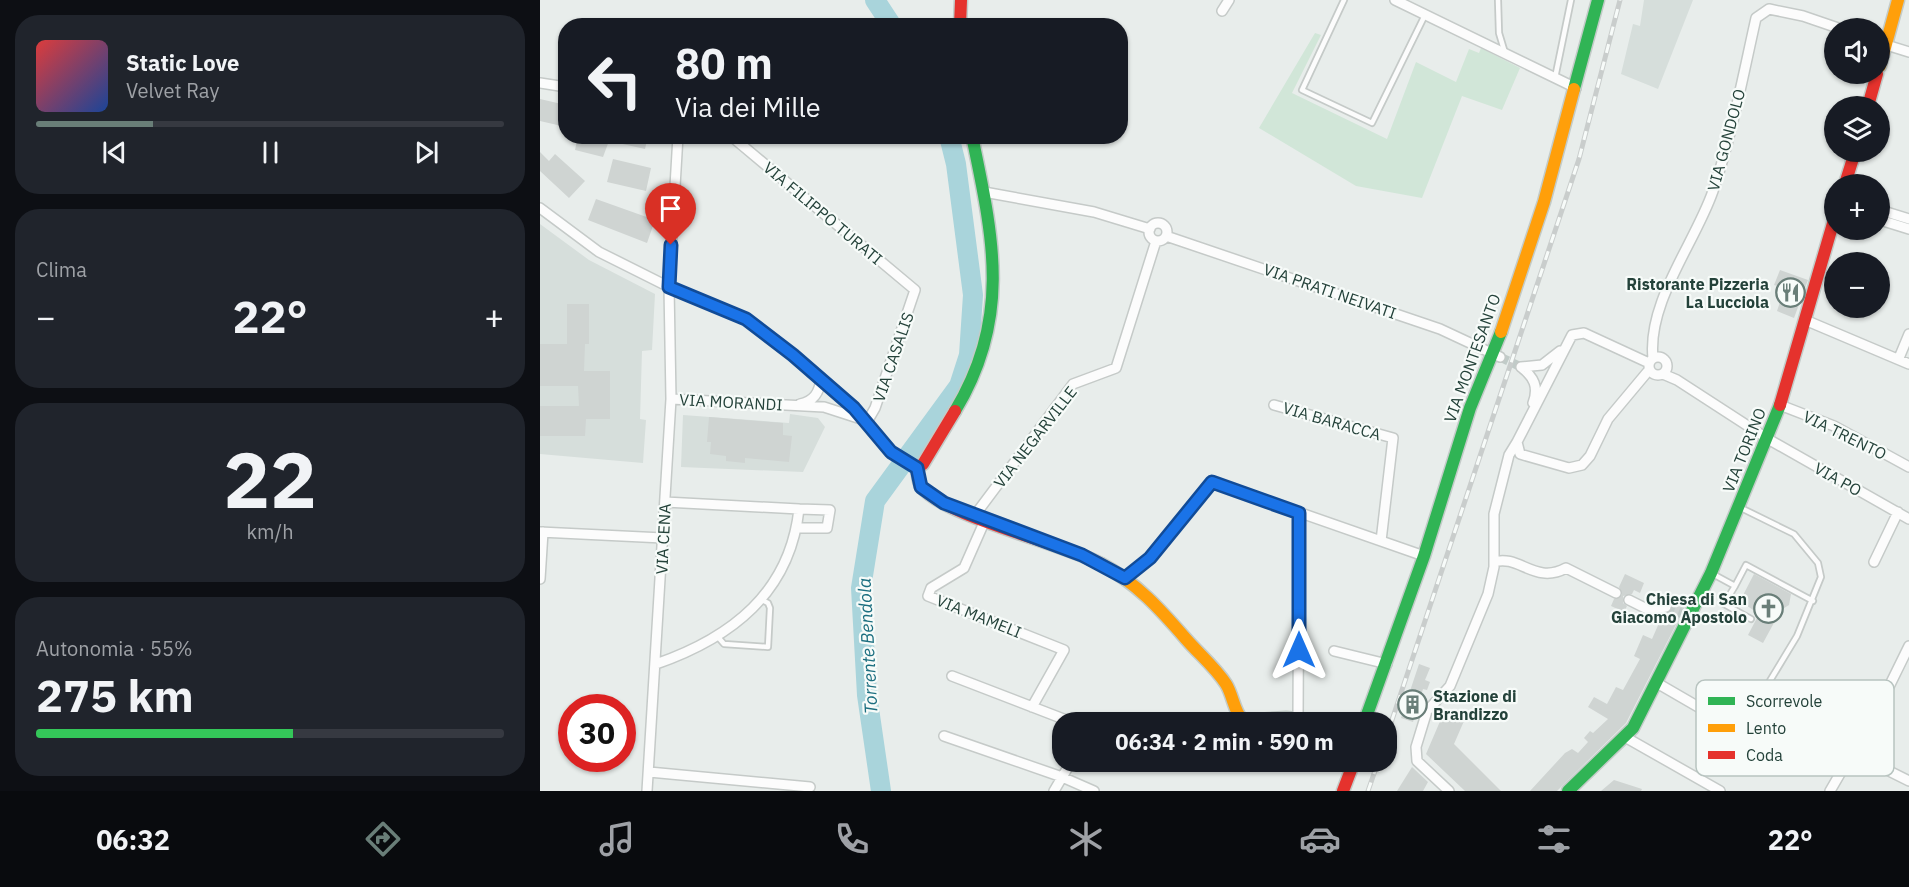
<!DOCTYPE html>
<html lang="it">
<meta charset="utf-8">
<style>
body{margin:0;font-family:"IBM Plex Sans",sans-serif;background:#20242c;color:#f1f3f6;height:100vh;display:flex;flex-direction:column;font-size:22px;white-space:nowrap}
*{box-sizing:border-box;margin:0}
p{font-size:20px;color:#9ea1a6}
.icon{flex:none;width:33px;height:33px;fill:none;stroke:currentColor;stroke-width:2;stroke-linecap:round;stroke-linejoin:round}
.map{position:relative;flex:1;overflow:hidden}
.side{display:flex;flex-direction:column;gap:15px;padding:15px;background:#0d0f14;width:540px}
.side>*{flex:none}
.top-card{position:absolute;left:18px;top:18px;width:570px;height:126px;border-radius:24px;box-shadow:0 2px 4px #0004;background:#171b24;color:#f1f3f6;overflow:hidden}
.controls{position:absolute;left:1284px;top:18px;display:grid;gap:12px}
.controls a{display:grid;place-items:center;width:66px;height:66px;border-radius:50%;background:#171b24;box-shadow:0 2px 4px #0004;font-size:30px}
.speed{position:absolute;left:18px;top:694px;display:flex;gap:12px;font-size:30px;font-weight:700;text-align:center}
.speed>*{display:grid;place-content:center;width:78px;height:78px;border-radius:50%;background:#171b24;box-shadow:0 2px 4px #0004;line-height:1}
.speed .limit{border:9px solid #d22;background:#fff;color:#111}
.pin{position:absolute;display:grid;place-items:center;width:51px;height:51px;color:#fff;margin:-62px -26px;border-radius:50% 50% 50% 0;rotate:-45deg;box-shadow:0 0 6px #0007}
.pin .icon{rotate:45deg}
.me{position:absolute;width:66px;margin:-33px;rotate:0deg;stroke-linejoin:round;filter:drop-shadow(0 0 4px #0008)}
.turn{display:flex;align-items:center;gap:21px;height:126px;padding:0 18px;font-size:27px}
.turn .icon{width:78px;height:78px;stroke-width:2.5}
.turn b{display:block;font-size:42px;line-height:51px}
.big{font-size:45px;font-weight:700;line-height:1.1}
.side .tile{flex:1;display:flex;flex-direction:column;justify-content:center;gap:9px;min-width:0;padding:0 21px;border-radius:24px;background:#20242c}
.side .dial{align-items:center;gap:0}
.dial b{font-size:78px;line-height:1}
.song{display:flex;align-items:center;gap:18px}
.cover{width:72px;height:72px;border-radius:9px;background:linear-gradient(135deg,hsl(0 70% 55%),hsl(220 70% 35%))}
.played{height:6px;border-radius:3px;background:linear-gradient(90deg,#697e78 25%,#363941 25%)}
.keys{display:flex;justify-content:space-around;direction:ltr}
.heat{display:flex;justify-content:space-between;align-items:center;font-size:33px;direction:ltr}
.charge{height:9px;border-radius:4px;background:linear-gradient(90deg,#34c759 55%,#363941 0)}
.trip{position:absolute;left:512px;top:712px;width:345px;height:60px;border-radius:24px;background:#171b24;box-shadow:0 2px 4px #0004;font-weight:700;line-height:60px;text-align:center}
.menu{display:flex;height:96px;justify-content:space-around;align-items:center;background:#090b0e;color:#9ea1a6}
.menu .icon{width:42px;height:42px}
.menu .current{color:#697e78}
.menu b{font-size:27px;color:#f1f3f6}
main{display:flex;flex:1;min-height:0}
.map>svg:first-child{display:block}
.built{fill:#d6dedb}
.green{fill:#d1e6d8}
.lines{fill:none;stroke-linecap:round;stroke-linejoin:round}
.river{stroke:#a9d4db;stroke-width:20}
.building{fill:#cfd4d2}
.street-tunnel{stroke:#c1cbc8;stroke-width:9;stroke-dasharray:9 4.5;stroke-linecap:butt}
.lane-casing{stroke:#c5cac8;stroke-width:8}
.street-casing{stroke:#c5cac8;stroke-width:12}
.fast-casing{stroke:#c3cbc8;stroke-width:15}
.slow-casing{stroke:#c3cbc8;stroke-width:15}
.jam-casing{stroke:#c3cbc8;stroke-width:15}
.lane{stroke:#fcfcfc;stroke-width:4.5}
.street{stroke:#fcfcfc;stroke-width:9}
.fast{stroke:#30b455;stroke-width:12}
.slow{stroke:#ff9f0a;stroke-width:12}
.jam{stroke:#e5322d;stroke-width:12}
.rail-casing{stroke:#c9cdcc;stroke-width:5}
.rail{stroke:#f7fbf9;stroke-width:3;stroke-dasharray:9;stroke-linecap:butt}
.route-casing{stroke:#114b97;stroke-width:15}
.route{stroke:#1a73e8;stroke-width:10}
.labels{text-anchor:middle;stroke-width:4.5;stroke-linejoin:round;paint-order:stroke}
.street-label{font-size:16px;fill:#24423a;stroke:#f7fbf9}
.poi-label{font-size:16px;font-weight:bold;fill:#24423a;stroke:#f7fbf9;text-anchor:end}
.water-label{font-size:18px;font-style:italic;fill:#1c6f80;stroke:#f7fbf9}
.key{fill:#f7fbf9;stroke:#b8c4c0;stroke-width:1.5}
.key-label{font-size:16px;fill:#24423a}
</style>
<main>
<section class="side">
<div class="tile">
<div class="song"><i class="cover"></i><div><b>Static Love</b><p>Velvet Ray</p></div></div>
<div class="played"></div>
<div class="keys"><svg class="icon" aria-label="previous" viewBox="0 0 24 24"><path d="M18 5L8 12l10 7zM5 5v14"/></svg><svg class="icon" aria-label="pause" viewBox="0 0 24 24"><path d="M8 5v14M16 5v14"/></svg><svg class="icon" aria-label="next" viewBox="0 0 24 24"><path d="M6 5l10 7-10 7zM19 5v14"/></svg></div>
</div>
<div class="tile"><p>Clima</p>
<div class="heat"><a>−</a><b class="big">22°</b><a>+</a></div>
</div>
<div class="tile dial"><b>22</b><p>km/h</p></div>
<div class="tile"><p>Autonomia · 55%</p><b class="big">275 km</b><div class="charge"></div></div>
</section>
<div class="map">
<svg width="1369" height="791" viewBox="0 0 1369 791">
<rect width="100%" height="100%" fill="#e8edeb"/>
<path class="built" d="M1104,0H1153L1118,89L1081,74L1093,24L1100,26Z
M0,224L49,260L115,294L112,350L102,351L100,419L106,420L103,463L0,454Z
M250,414L278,418L285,427L263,472L141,467L143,415L249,423Z"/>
<path class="green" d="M775,33L781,35L752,93L847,139L876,62L916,82L929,49L939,53L941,48L980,68L962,110L922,96L882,198L816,186L719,128Z"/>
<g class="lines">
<path class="river" d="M335,0L352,26
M341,791L327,695L321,588L335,501L419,386L429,355L433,295L416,164L409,136"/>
</g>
<path class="building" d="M0,99L26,105V127L0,121Z
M38,136H108L105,149L69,141L63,157L35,150Z
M0,152L9,161L15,154L45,181L29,198L0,171Z
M73,159L111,168L106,191L67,182Z
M56,199L115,220L107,243L48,220Z
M1240,270L1268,280L1254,318L1237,311L1241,299L1236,297L1240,287L1234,285Z
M27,304H49V344H45L44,371H70V419H46L45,436H0V406H39L38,386H0V344H27Z
M169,417L243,423V435L252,436L249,462L205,458V463L186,461V456L170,454L171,442H167Z
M1085,574L1104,583L1100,593L1094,590L1092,594L1083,596V603L1087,606L1084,612L1071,606L1074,599L1082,595L1079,587Z
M1214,574L1251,594L1249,605L1241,610L1223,643L1208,635L1219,614L1200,601Z
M1131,594L1148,601L1086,723L1017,791H990L1025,753L1032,749L1038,753L1048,742L1044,738L1050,731L1053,733L1068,719L1048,707L1054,697L1067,704L1076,687L1083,690L1100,659L1094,656L1103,635L1112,639L1123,614L1132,610V605L1128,601Z
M879,664L890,668L885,680L890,682L887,690L883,689L873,722L861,718Z
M1236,680L1254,690L1239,718V728L1232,726L1225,738L1181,712L1183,692L1194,698L1201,683L1224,696Z
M904,712L924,721L914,744L961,791H925L886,754Z
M872,767L888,782L883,791H857Z
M1074,780L1102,789L1101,791H1061Z"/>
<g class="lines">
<path class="street-tunnel" d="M960,357L981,367
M1126,607L1143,614"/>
<defs>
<path id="lane" d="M804,0L762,90L832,123L885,15
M958,0L959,33L965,53
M1015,78L1031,0
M1199,507L1254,534L1278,563L1281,577L1257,636L1228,684
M1171,573L1195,586L1184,604L1211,619
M1195,586L1206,565L1273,601
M178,637L184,644L228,647L230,608L228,603L222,600"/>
<path id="street" d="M855,0L1036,88
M682,11L689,0
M1340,43L1369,52
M0,83L26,87
M191,136L375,290L335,408L327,422
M444,192L554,212L610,229
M0,208L59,252L129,287L206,319L253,355L314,408L351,452L377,468
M1340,210L1369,219
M1340,220L1369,229
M609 232a9 9 0 1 1 18 0a9 9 0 1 1-18 0Z
M626,236L900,329L960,357
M1265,320L1369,364
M1109 366a9 9 0 1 1 18 0a9 9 0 1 1-18 0Z
M1113,358C1107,302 1155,243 1173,191C1192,135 1203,76 1216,18L1229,9L1263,16L1298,28
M1359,358L1369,334
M1109,363L1044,333L1032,335L977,442L980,454L1029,468L1042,465L1050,456L1068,419L1109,370
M981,367L1002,365L1020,351
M981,367C994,377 999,387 993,403
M1123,374L1137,380L1228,439L1369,519
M131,399L284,407L321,419
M260,404C274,401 279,393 281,379
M734,405L853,438L841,541
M1240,405L1294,426L1369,467
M125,502L259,509
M435,515L533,384L576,368L616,241
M446,518L424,568L391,588L388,596L524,650L492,707
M0,532L123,538
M954,562C979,554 995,585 1026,568L1076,593
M1334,562L1358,512
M585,578L610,558L672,482L884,556
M0,579L3,532
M1089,600L1109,610L1126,607
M794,651L847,664
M116,664C191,638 250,593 259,509L290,510L287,528H257
M412,676L534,723
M1117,683L1224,745
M758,719L759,513
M404,736L522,777L554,791
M1085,737L1180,791
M1311,752L1369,781
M109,772L270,787
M107,791L131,399L129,287L138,136
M514,791L531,762
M909,791L877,761L876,747L887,711L910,686L948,594L954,567V514L969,455L977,442
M1290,791L1341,703L1369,646"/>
<path id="fast" d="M1034,89L1058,0
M415,411C472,317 453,237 432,136
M824,723L884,556L930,408L961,332
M1028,791L1093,728L1171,573L1240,405"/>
<path id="slow" d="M1340,66L1358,0
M961,332L1004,202L1034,89
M561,564C597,583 620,609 646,639C659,654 675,667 686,684C693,695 694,712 703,721L746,718L796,723"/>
<path id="jam" d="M420,26L421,0
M1328,106L1337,74
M1305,184L1315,152
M1240,405L1294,220
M415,411L383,464L377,468C378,473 378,482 381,486C400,515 525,544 561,564
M803,791L814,762"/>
</defs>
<use href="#lane" class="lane-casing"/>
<use href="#street" class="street-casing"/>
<use href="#fast" class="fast-casing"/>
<use href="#slow" class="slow-casing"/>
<use href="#jam" class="jam-casing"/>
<use href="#lane" class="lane"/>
<use href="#street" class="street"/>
<use href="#fast" class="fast"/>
<use href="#slow" class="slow"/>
<use href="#jam" class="jam"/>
<defs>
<path id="rail" d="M846,738L1039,159L1080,0
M828,791L838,762"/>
</defs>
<use href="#rail" class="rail-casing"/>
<use href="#rail" class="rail"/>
</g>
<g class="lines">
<defs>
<path id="route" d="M131,245L129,287L206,319L253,355L314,408L351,452L377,468L381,487L404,503L542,555L585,578L610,558L672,482L759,513V650"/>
</defs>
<use href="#route" class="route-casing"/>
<use href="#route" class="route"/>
</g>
<defs>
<symbol id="restaurant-ring" viewBox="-11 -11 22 22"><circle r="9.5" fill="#f7fbf9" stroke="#697e78" stroke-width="1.5"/><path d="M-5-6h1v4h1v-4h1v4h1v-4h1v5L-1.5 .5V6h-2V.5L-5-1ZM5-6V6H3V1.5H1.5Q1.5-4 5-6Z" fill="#697e78"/></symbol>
<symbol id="church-ring" viewBox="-11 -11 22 22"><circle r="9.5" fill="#f7fbf9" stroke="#697e78" stroke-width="1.5"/><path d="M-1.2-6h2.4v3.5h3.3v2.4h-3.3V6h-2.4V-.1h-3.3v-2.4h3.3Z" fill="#697e78"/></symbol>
<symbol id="building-ring" viewBox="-11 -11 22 22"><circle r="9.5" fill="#f7fbf9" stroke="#697e78" stroke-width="1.5"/><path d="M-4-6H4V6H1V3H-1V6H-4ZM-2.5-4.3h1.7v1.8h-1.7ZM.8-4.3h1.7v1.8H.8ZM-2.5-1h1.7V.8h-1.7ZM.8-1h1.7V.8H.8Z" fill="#697e78"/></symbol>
</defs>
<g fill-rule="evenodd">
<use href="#restaurant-ring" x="1234" y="276" width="33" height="33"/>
<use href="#church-ring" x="1212" y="592" width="33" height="33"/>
<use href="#building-ring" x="856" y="688" width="33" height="33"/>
</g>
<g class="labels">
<g class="street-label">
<text transform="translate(1186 140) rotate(-75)" y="6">VIA GONDOLO</text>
<text transform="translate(283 213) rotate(40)" y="6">VIA FILIPPO TURATI</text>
<text transform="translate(790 291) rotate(19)" y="6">VIA PRATI NEIVATI</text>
<text transform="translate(353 357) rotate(-71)" y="6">VIA CASALIS</text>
<text transform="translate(932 358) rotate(-70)" y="6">VIA MONTESANTO</text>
<text transform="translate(191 402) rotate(3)" y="6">VIA MORANDI</text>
<text transform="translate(792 421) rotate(16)" y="6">VIA BARACCA</text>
<text transform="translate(1305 435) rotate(26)" y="6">VIA TRENTO</text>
<text transform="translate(495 437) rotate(-52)" y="6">VIA NEGARVILLE</text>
<text transform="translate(1204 450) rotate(-68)" y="6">VIA TORINO</text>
<text transform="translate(1298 479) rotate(29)" y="6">VIA PO</text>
<text transform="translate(123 539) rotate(-87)" y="6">VIA CENA</text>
<text transform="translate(439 616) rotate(22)" y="6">VIA MAMELI</text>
</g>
<g class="poi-label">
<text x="1229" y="290">Ristorante Pizzeria<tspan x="1229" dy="18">La Lucciola</tspan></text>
<text x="1207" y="605">Chiesa di San<tspan x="1207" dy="18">Giacomo Apostolo</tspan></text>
<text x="893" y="702" text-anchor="start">Stazione di<tspan x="893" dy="18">Brandizzo</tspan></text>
</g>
<g class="water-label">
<text transform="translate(328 646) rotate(-93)" y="6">Torrente Bendola</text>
</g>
</g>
<rect x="1156" y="680" width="198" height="96" rx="9" class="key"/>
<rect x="1168" y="697" width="27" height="8" fill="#30b455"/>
<rect x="1168" y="724" width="27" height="8" fill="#ff9f0a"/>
<rect x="1168" y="751" width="27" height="8" fill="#e5322d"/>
<g class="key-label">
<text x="1206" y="707">Scorrevole</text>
<text x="1206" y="734">Lento</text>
<text x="1206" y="761">Coda</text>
</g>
</svg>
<div class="controls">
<a><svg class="icon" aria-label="sound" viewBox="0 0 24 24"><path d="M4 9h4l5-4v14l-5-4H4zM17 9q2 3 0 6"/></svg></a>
<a><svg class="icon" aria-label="layers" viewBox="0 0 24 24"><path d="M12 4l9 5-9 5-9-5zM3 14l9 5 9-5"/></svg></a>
<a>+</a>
<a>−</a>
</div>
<div class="speed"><div class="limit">30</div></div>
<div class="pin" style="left:131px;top:245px;background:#d93025"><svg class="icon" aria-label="arrive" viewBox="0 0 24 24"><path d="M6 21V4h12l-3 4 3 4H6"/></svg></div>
<svg class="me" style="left:759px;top:650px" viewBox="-20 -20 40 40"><path d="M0-17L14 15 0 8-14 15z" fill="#1a73e8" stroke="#fff" stroke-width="4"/></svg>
<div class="trip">06:34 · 2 min · 590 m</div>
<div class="top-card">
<div class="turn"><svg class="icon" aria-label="left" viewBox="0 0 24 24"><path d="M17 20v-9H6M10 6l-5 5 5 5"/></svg><div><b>80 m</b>Via dei Mille</div></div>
</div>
</div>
</main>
<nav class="menu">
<b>06:32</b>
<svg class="icon current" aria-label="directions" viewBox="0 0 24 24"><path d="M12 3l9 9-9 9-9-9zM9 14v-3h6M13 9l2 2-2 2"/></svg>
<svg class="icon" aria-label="music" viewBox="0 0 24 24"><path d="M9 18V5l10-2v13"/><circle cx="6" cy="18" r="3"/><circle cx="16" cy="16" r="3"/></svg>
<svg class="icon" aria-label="phone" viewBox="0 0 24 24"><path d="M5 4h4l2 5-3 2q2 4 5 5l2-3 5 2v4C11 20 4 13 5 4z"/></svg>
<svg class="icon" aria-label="climate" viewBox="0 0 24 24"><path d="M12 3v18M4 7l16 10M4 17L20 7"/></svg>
<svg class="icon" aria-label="car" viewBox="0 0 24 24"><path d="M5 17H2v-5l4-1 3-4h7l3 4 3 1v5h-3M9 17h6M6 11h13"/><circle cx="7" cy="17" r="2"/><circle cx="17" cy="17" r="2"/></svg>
<svg class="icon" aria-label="filters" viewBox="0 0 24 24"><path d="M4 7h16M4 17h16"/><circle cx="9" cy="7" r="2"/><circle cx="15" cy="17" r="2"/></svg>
<b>22°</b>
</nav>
